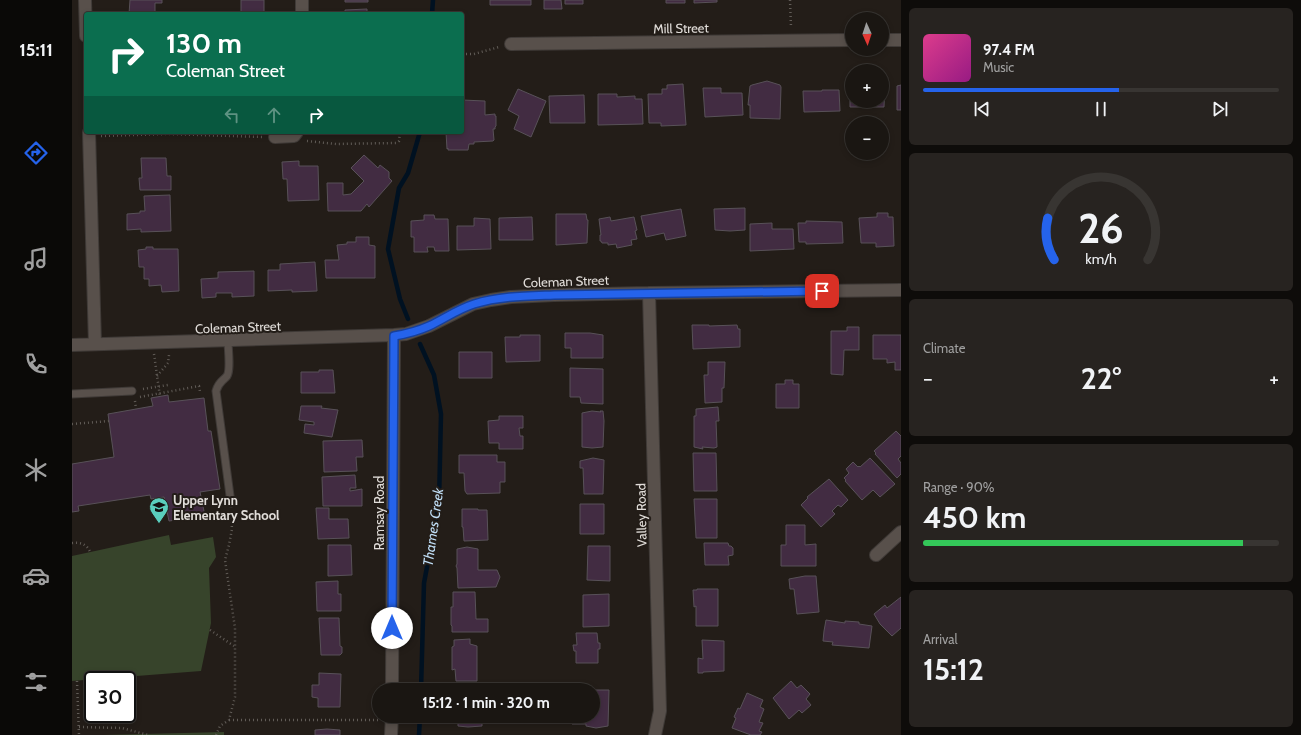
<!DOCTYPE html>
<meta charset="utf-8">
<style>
body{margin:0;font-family:Cabin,sans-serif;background:#272320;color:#f1f3f6;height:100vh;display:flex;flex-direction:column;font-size:15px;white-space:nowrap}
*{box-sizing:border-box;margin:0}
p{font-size:13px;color:#9f9f9f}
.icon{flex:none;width:22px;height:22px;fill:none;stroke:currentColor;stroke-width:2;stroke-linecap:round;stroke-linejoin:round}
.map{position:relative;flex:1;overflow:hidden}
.drawer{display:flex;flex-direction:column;gap:8px;padding:8px;background:#0e0c0a;width:400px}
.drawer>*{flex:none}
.top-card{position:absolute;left:12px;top:12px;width:380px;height:122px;border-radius:4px;box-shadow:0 2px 6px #0003,0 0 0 1px #383532;background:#0b6e4f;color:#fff;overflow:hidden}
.needle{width:26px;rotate:177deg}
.fabs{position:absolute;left:773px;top:12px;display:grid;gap:8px}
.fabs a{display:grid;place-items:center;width:44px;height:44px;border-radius:50%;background:#1a1612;box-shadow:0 2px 6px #0003,0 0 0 1px #383532;font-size:20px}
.speed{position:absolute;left:12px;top:671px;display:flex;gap:8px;font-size:20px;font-weight:700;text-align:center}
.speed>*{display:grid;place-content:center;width:52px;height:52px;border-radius:50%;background:#1a1612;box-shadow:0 2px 6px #0003,0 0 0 1px #383532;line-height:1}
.speed .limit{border:2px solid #111;border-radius:6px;background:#fff;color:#111}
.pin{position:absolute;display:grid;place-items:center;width:34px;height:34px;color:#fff;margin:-17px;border-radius:8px;box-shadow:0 2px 6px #0006}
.me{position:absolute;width:44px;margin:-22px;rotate:0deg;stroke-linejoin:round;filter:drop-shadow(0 0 3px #0008)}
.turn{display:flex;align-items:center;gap:14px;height:84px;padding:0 16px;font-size:18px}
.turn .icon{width:52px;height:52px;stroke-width:2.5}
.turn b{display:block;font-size:28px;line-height:34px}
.lanes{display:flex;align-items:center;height:38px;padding:0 16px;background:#0003;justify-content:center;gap:20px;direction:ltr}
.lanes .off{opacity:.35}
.big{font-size:30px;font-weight:700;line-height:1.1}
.drawer .card{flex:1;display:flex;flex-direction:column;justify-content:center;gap:6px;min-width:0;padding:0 14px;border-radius:6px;background:#272320}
.drawer .dial{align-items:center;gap:0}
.dial svg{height:104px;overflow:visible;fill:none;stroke:#383532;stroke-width:7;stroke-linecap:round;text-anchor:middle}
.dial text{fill:#f1f3f6;stroke:none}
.song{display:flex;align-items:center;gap:12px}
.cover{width:48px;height:48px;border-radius:6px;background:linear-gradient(135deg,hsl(330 70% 55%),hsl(310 70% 35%))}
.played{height:4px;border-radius:2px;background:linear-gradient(90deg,#2563eb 55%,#383532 55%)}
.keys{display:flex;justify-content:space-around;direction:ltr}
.heat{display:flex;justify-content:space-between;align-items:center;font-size:22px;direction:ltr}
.charge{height:6px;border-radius:3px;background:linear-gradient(90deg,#34c759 90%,#383532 0)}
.trip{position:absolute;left:300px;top:683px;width:228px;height:40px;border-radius:20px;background:#1a1612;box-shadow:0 2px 6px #0003,0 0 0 1px #383532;font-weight:700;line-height:40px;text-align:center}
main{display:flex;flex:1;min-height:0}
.tabs{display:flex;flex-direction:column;width:72px;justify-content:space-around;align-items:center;background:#0a0907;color:#9f9f9f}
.tabs .icon{width:28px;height:28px}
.tabs .current{color:#2563eb}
.tabs b{font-size:18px;color:#f1f3f6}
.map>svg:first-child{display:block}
.green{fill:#37442b}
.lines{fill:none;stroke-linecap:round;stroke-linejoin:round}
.stream{stroke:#001121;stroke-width:4.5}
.building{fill:#422c42;stroke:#585158}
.lane-casing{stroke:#3f3a37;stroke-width:9}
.street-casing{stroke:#3f3a37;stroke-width:14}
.path{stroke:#615c57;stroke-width:2.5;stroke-dasharray:1 3;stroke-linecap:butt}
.lane{stroke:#58504b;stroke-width:7}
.street{stroke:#58504b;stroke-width:12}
.route-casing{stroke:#184099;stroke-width:10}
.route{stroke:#2563eb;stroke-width:7}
.labels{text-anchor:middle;stroke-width:4;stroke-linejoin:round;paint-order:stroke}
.street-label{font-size:13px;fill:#e1ddd9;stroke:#231d18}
.poi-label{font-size:13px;font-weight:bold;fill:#e1ddd9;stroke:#231d18;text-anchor:start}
.water-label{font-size:14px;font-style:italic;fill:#c0def6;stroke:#231d18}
</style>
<main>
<nav class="tabs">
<b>15:11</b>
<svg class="icon current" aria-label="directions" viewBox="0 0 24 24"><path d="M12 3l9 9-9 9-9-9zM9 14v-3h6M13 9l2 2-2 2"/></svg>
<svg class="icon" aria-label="music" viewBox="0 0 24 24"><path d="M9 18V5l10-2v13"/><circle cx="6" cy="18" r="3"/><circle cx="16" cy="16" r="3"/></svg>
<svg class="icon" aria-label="phone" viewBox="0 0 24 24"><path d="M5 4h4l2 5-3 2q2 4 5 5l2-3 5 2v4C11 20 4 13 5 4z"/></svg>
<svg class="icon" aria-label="climate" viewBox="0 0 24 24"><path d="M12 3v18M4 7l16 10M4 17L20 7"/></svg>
<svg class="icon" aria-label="car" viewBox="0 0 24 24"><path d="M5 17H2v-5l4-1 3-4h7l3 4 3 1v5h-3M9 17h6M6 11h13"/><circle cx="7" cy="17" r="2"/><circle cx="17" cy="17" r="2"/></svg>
<svg class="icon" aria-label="filters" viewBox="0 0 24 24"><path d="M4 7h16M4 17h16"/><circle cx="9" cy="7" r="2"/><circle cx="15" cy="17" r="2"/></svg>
</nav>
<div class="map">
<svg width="829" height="735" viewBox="0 0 829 735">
<rect width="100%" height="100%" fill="#231d18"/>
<path class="green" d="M97,535L99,545L141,537L144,557L137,568L139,623L129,671L0,681V556Z
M152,732V735H30Z"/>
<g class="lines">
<path class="stream" d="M360,14L361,0
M336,319L328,299L316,249L327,188L336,173L348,132
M348,344L362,375L369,414L367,503L352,583L349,690
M347,735L348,716"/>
</g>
<path class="building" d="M58,0H90V3H83V14H57Z
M169,0H192V14H169Z
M273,0H296V2H273Z
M418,0H459V5H418Z
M472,0H489L490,9H472Z
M493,0H511V4H493Z
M594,0H613V3H594Z
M622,0H645V2L622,3Z
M295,9V14H273V10Z
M695,81L708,85L709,87L708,119L678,118V105H676L678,86L680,85Z
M611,84L614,125L589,126V123H577L576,94H590V89H595V85Z
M778,84H780V101H810V84H813L812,107H778Z
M829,85V110H825V86Z
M631,88H649V93H670L671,115L633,117Z
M446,89L474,101L459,137L442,129L447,116L436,110Z
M750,90H767L768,111L732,112L731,91H750Z
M526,94H545V97L563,96V99H570L571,124L526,125Z
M512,95L513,123H478L477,96Z
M390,100L413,101V115L423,114V116H424V126L423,127V129H421L422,140L421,141L402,142V144H397L396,150H376V148L375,149L374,132H390Z
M292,155L306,168L308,165L317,172V178L320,181L297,207L295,204L289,211H256L255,183H271V195L279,194L292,181L279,168Z
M69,158H94L95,176H99V190H68L67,178H70Z
M227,161V166H246L247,200L216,201L215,179H211L210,162Z
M98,195L99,231L69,232V229L55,230V214L68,213V211H73L72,196Z
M673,208V230L658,231L643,230L642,209Z
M609,209L614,236L594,240L592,233L574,237L569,216Z
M805,213H816V217H821L822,246L804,247V243H789L787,218L805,217Z
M484,214H514L515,220H516L515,243L484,245Z
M352,215H362L363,219H376L377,251H363L362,247H355L356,252H342V237H339V221L352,220Z
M460,217L461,240H427V218Z
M538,217L539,221L562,217L565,230L563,231L565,239L559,240L560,245L545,248L544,244L536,245V243H530L529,241H528V235H529L527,219Z
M402,218L418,219L419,249L385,250V226H402Z
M734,221L770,222L771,243L734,244V242H727L726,223H734Z
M700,223V229H721L722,249L678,251V224Z
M284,237H297V245L303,246V278H254L253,260H267L265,245L275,244V242H284Z
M74,247H81V249H106L107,291L90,292L89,285L77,286V279H72V267H67L66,250L74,249Z
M243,262L245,291L220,292V290L196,291V270H208V264Z
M182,271V296L160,297V293H144V297L130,298L129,279L146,278V272Z
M620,325H637V326L665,325L666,329H668V347L621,349Z
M775,327H787V350H772L771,375L759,374V331H775Z
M493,333H518L531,335V358H499V348H493Z
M448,335H468V361L434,362L433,337H448Z
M801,335H829V370H823V362L815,363V359H801Z
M387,352H420V378H387Z
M636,362H653L652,388H650V402L633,403L632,375H636Z
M498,368L531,369V404L509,403L508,397H498Z
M247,370H261L263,393H229V372H247Z
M713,380H721V384H727V408H704V384H713Z
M96,395L97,402L132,398L136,431H139L148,489L128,492L133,516L97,521L92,497L79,499L78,495L6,506L7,511L0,512V464L42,457L36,414L81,406L79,398Z
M229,406H250L249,408L266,410L260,437L232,433L233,424L242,425V422L227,420Z
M646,407L647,421H644L645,447L642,448L630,447L631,449L622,447V416H624V409Z
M520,411L529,412L528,411H531L532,421L531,447L520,448L510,447V413Z
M427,416H451V428H447L448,436H451V449H427V443H417L416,421L427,420Z
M824,431L829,436V456L826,459L829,463V474L825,478L803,454L804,453L802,451Z
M290,440L291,457H284L285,471L252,472L251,441Z
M621,453H644L645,491H622Z
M387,455H425V462H433V482H428V493L395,494L393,491L392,473H387Z
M521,458L532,460L531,494H512L511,468H508V461Z
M798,458L823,484L808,497L801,490L790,500L773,481L774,480L772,478L777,473L774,469L781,462L786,467L787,466L788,467Z
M283,475L284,488H278V491L290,489V506H251L250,477Z
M757,479L776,500L769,507L766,505L760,511L763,514L749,527L729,505L736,498L735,497Z
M622,499H645V538H624Z
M508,504H532V534H508Z
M244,508H257V519H276L277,538L246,539Z
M390,509H406V510H415L416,540L392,541L391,527H390Z
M714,525H733V545L744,544V566H709V545H714Z
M632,543H656L657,546H659L661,548V555L656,556L657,565H633Z
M256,545H279L280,575L256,576Z
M516,546H538V581L515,580Z
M395,547L406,549V570H425L428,577L424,587L386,588L385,568L384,566L385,564V549Z
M733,576H744L747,612L725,614L722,589H718L717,579Z
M266,581V594H269V611H245L244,582Z
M625,589H646V626H624V606L622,607L621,590H625Z
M381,592H403L404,619H416V632H380V626L379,625V607H381Z
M537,594V626L511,627V595Z
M829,597V628L820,636L808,624L802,614L813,605L815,608Z
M247,618H267L268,646L270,647V653L268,655H249Z
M754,620L773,623V621L787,622V624L800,626L797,648L760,645L761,642L751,641L752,631Z
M504,633H525L526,643H528V649H526V663H504V651H502L501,645H505Z
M398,639V644L405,646V681H384L383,669L380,670V647L382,646V640Z
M630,640L652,641V671L631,672V673H626V658L631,659Z
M247,673L269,674L268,707H246V698L240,697V685H247Z
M719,681L725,688L729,685L738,694L734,699L739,705L730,713L727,710L717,719L701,698Z
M521,690H537L536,726L524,728L514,726V724H500V716H521Z
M675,693L691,700L688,707L692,709L687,722L691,723L687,731L690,732L688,735H679L660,728L664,718L662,717L666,708L668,709Z
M386,716H410V726L396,727L386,726Z
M255,729L268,730V735H243V730Z"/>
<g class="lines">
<defs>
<path id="lane" d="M156,341C156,349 159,370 155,376C150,382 147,381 144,391L159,503
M0,394L60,391"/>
<path id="street" d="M13,0L14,36
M230,14V0
M810,40H829
M439,44L780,40
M17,132L23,344
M203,137L222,136L225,132
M577,293L588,711L583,735
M0,345L322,335L334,334L357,326L401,304L419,300L439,297L482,295L577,293L829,290
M804,555L829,532
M320,690L322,335
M319,735L320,716"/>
</defs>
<use href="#lane" class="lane-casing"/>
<use href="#street" class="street-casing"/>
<path class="path" d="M718,0L719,27
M390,54H402L427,47
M29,136L95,134L190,137
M235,141L264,144L324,143L327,141L328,132
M82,354L88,397
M85,376L96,363L97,355
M71,389L96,385
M68,397L127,386L128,392
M63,401L64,409
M0,424L37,421
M0,543C8,542 15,544 18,552
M138,630L162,646
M5,681L7,735
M157,720H307
M7,727L50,728L76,735
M144,735L148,726L157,720L163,697V628L153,560L157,545L160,529L159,513"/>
<use href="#lane" class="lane"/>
<use href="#street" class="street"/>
</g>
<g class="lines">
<defs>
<path id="route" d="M320,628L322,336C334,334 346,331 357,326C372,319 386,309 402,304C428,296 455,296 482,295L750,291"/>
</defs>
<use href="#route" class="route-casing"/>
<use href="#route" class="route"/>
</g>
<defs>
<symbol id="school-pin" viewBox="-11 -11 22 30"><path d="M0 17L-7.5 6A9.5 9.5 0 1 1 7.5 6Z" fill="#5acebd" stroke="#231d18"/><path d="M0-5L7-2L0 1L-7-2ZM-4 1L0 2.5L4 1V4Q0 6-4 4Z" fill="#111"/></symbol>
</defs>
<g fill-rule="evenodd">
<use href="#school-pin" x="76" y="496" width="22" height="30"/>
</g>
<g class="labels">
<g class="street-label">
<text transform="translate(609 28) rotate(-1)" y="5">Mill Street</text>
<text transform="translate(494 281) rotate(-2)" y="5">Coleman Street</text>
<text transform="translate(166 327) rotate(-2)" y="5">Coleman Street</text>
<text transform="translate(307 513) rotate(-90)" y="5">Ramsay Road</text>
<text transform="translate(569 515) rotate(-91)" y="5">Valley Road</text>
</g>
<g class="poi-label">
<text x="101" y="505">Upper Lynn<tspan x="101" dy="15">Elementary School</tspan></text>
</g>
<g class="water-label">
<text transform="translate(361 527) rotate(-82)" y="5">Thames Creek</text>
</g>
</g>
</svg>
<div class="fabs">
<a><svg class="needle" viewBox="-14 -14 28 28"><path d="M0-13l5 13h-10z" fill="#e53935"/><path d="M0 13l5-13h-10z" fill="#9f9f9f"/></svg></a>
<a>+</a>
<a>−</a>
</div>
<div class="speed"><div class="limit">30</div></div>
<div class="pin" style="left:750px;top:291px;background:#d93025"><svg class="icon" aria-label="arrive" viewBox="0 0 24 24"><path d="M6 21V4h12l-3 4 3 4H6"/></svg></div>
<svg class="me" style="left:320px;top:628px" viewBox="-20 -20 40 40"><circle r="19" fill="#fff"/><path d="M0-13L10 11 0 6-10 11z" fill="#2563eb"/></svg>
<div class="trip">15:12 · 1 min · 320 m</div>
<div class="top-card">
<div class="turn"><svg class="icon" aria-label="right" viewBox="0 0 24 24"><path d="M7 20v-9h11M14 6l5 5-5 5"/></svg><div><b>130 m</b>Coleman Street</div></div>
<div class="lanes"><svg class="icon off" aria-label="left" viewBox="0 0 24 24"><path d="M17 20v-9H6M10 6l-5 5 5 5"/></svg><svg class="icon off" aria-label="ahead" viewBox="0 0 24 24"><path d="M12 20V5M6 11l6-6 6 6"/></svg><svg class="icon" aria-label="right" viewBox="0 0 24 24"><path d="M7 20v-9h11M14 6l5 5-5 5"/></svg></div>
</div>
</div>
<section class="drawer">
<div class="card">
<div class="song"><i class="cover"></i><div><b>97.4 FM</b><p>Music</p></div></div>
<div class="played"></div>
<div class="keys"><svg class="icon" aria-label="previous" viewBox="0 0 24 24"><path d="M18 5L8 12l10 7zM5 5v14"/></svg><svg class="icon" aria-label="pause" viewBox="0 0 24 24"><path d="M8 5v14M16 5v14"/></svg><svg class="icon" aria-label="next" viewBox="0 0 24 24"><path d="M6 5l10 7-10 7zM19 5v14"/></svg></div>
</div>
<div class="card dial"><svg viewBox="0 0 100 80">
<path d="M14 69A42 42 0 1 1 86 69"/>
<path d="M14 69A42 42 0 0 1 9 37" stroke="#2563eb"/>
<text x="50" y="56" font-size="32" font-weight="700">26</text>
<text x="50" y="72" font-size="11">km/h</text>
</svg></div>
<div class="card"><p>Climate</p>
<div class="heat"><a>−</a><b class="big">22°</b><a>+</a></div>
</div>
<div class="card"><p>Range · 90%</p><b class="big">450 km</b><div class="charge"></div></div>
<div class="card"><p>Arrival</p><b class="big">15:12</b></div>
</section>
</main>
